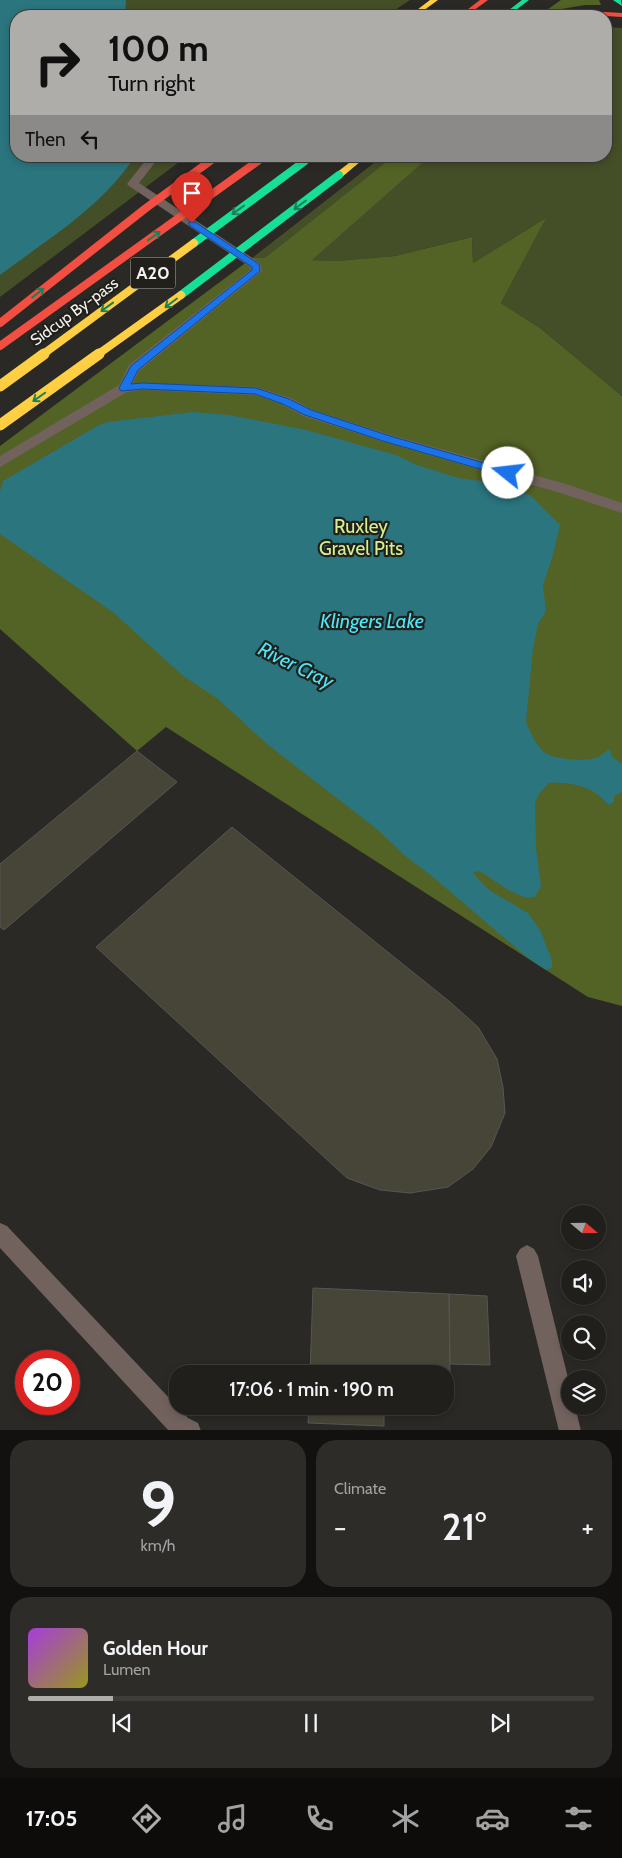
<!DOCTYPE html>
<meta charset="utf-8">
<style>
body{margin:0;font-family:Cabin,sans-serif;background:#2d2c29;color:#f1f3f6;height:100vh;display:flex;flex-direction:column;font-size:19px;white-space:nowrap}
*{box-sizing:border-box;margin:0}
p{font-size:16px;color:#a2a2a3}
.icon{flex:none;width:28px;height:28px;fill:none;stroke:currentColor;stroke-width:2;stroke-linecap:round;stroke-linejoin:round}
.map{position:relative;height:1430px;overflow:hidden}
.side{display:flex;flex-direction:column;gap:10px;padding:10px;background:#12110f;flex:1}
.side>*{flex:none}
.hud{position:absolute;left:10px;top:10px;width:602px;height:152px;border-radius:20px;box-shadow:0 2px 8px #0003,0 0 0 1px #3d3d3b;background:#aeadaa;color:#111;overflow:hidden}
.needle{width:32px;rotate:110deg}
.buttons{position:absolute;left:561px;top:1205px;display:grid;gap:10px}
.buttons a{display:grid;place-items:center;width:45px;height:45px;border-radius:50%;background:#201f1c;box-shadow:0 2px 8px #0003,0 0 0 1px #3d3d3b;font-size:25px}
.speed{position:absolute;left:15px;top:1350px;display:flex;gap:10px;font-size:25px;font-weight:700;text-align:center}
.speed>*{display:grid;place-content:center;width:65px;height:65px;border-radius:50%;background:#201f1c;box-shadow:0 2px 8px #0003,0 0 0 1px #3d3d3b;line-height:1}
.speed .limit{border:8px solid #d22;background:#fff;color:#111}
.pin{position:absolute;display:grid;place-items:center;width:42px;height:42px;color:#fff;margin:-51px -21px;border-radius:50% 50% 50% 0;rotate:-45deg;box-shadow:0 0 5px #0007}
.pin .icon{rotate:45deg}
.me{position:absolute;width:55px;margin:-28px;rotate:286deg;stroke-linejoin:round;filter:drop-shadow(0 0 4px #0008)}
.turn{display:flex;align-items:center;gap:18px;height:105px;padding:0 15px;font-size:22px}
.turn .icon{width:65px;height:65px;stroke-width:2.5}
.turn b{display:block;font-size:35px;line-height:42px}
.then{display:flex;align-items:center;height:48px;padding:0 15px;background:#0003;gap:10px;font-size:19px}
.big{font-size:38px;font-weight:600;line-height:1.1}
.side .tile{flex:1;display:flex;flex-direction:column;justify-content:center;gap:8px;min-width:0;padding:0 18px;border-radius:20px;background:#2d2c29}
.side .dial{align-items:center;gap:0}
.dial b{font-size:65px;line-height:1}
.song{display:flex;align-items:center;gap:15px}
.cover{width:60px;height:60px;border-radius:8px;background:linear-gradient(135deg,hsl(280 70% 55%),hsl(60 70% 35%))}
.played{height:5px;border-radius:2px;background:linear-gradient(90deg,#aeadaa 15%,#3d3d3b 15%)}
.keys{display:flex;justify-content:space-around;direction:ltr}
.heat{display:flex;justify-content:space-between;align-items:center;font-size:28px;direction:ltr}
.side .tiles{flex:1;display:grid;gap:10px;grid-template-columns:1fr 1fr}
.tile:last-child{grid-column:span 2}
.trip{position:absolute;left:169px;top:1365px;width:285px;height:50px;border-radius:20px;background:#201f1c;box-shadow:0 2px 8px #0003,0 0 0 1px #3d3d3b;font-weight:600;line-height:50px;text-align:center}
.tabs{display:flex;height:80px;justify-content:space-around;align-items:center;background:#0d0c0b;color:#a2a2a3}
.tabs .icon{width:35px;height:35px}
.tabs .active{color:#aeadaa}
.tabs b{font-size:22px;color:#f1f3f6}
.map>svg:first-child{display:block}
.green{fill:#444e27}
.forest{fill:#536225}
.water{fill:#2b757e}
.building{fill:#474438;stroke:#565653}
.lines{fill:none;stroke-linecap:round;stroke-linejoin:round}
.lane{fill:#71625d;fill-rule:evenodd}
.fast{fill:#16e098;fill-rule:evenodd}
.slow{fill:#ffcf43;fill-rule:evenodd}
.jam{fill:#f24e42;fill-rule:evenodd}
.fast-bridge{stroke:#16e098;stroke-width:8}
.slow-bridge-far1{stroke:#ffcf43;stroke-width:8}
.slow-bridge{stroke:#ffcf43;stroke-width:11}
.jam-bridge{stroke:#f24e42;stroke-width:8}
.oneway{stroke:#1c805a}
.route{fill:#1a73e8;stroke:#114b97}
.labels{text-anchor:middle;stroke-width:4.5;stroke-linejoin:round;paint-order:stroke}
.far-street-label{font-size:16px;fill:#f5f4f1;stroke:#21201b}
.shield{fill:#21201b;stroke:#b5b4b1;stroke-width:1}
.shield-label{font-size:18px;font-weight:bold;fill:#f5f4f1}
.park-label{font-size:19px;fill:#d5f18f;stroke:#21201b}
.water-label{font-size:20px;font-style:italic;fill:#4de6fa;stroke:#21201b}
</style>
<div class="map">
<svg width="622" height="1431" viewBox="0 0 622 1431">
<rect width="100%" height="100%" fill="#2a2925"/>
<path class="green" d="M0,0H410L386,16H16V156H187L0,297Z
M606,27L622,28V396L540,328L501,303L545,219L473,263L472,237L395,256L336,261L252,258L383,156H606Z"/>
<path class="forest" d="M561,0H599L601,5H585L544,12Z
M394,156H430L312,260L336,261L395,256L472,237L473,263L546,218L501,303L540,328L622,396V1006L588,997L166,727L137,751L0,629V446L252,258H265Z"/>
<path class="water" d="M0,0H126L125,16H16V156H135C102,207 48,239 0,275Z
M193,412L229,415L306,430L396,455L417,465L458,478L489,482L530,495L560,525L553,555L543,585L546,611L538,624L533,649L526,722C530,732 536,745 544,752C554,760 587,762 598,757C601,756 605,752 608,750H610L612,757L622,764V792L614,796V802L608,805C594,786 571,782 549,783L539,794L535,803L536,848L541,886L535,897C522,902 495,881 483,873L477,871L473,873L489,890L528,913L540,930L552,960V968L546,970L528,958L433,877L404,855L378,830L267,744L218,699L182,675L114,613L0,534V491L3,481L99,425L108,422Z"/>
<path class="building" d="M137,751L177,782L4,930L0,927V864Z
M232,827L450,1002L478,1027L497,1059L503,1087L505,1113L491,1147L473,1169L448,1187L410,1193L380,1190L347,1178L96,947Z
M313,1288L449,1294L450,1376L445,1375V1374L385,1373L310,1374Z
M449,1294L487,1296L490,1365L450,1364Z
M309,1406H384V1426L308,1423Z"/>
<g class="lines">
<path class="lane" d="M149,156H160L139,183L260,263L262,271L139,371L133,383L256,387L291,398L313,410L391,435L566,484L622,503V513L557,492L381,441L303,416L281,404L255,395L143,390L127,392L0,467V456L119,385L129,365L250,270V267L129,186L127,184Z
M0,1223L7,1226L188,1418L198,1423L201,1431H169L0,1248Z
M527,1245L534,1249L538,1256L570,1386V1406H575L581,1431H559L516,1256L520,1249Z"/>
<path class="fast" d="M522,0H529L508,16H501Z
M613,0H621L622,6Z"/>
<path class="slow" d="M430,0H438L416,16H409Z
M358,156H367L342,177H336V173Z"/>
<path class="jam" d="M480,0H488L466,16H459Z
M590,11L622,13V17L590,15L561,16L564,14Z"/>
<path class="fast-bridge" d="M194,243L305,161
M181,295L339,175"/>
<path class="slow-bridge-far1" d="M42,355L194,243
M97,355L181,295"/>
<path class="slow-bridge" d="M0,386L44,354
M0,425L99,354"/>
<path class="jam-bridge" d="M0,323L146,208L217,156
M0,346L265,156"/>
</g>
<defs><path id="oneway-shaft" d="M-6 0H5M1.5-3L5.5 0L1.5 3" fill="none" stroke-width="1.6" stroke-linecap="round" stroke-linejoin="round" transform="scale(1.25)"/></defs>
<g class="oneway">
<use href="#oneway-shaft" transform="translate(300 205) rotate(143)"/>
<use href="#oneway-shaft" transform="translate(238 210) rotate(144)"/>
<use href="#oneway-shaft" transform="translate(154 236) rotate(-36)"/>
<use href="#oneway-shaft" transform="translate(38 293) rotate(-38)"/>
<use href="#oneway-shaft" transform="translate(171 303) rotate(143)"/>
<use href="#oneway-shaft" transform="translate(107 307) rotate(144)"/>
<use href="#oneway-shaft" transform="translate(39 397) rotate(145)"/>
</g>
<path class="route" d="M189,222H195L259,264L260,271L138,370L131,384L143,383L256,388L289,399L311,410L390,436L512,471V476L508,477L383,441L305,415L283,404L255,394L143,389L121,391L119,388L131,366L252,270V267L189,225Z"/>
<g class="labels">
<g class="far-street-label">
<text transform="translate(74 311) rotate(-36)" y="6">Sidcup By-pass</text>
</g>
<rect class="shield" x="130.5" y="257.5" width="45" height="31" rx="4"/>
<g class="shield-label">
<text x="153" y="279">A20</text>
</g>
<g class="park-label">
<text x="361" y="533">Ruxley<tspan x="361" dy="22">Gravel Pits</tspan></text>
</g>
<g class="water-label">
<text x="372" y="628">Klingers Lake</text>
<text transform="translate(296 665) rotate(26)" y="7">River Cray</text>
</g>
</g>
</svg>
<div class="buttons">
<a><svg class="needle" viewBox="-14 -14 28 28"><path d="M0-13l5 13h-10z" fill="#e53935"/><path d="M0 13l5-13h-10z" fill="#a2a2a3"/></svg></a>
<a><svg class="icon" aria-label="sound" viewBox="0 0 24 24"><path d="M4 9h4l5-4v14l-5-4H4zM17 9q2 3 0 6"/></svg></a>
<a><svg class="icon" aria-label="search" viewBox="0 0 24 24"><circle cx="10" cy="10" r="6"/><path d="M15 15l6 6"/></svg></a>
<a><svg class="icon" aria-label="layers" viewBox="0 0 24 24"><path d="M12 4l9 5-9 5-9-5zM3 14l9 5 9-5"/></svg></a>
</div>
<div class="speed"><div class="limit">20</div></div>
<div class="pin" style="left:192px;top:223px;background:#d93025"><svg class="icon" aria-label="arrive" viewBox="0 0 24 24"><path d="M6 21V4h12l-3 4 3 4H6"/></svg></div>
<svg class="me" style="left:508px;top:473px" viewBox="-20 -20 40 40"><circle r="19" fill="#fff"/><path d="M0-13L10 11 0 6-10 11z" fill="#1a73e8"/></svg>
<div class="trip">17:06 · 1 min · 190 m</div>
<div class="hud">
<div class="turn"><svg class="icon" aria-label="right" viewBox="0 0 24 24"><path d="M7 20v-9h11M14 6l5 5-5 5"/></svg><div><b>100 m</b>Turn right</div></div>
<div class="then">Then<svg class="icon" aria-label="left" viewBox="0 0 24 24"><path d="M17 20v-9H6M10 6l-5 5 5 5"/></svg></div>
</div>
</div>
<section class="side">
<div class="tiles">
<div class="tile dial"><b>9</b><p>km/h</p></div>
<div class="tile"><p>Climate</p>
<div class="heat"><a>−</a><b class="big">21°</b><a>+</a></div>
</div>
<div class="tile">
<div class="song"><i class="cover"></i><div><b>Golden Hour</b><p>Lumen</p></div></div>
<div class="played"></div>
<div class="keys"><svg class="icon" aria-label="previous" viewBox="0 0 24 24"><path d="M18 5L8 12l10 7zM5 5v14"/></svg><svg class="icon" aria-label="pause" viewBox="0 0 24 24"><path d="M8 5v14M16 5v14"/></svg><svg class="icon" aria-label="next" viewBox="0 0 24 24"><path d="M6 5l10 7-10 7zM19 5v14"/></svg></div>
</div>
</div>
</section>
<nav class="tabs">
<b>17:05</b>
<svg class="icon active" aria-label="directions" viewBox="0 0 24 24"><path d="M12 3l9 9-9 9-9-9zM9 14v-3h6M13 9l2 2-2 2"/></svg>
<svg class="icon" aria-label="music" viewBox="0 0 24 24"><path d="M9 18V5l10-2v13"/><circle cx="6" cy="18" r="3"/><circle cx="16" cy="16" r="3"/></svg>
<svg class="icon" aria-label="phone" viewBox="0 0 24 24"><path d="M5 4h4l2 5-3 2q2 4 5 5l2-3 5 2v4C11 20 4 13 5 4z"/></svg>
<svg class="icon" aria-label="climate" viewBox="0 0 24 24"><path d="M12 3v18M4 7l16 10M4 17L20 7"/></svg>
<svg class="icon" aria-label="car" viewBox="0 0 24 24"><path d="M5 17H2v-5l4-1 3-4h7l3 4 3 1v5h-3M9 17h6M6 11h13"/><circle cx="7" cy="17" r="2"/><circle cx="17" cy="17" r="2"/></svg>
<svg class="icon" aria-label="filters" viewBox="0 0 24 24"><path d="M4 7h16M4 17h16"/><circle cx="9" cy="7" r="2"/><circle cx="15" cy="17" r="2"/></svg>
</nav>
